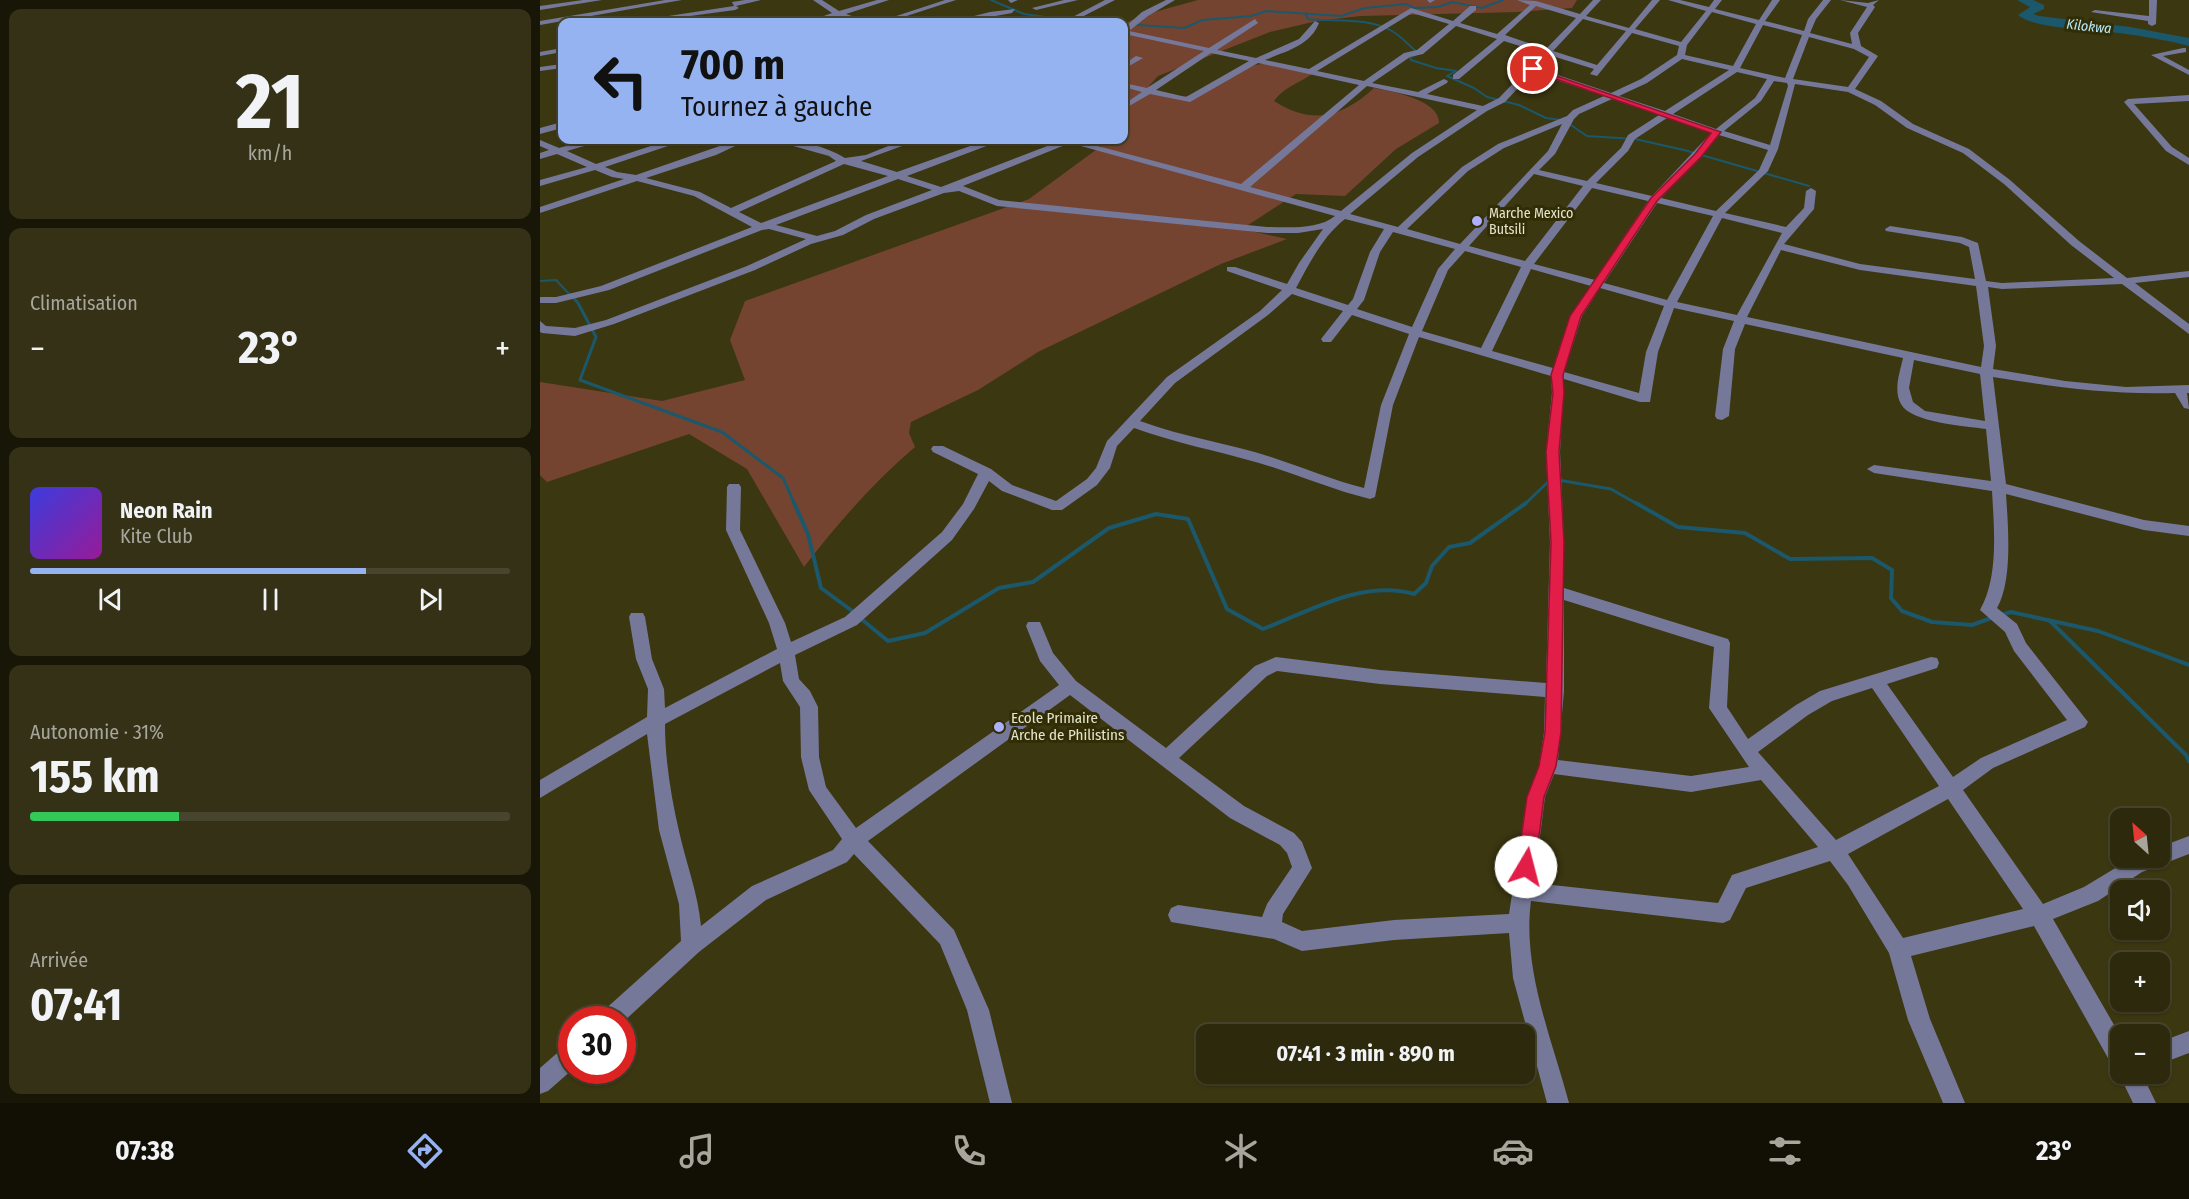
<!DOCTYPE html>
<html lang="fr">
<meta charset="utf-8">
<style>
body{margin:0;font-family:"Fira Sans Condensed",sans-serif;background:#343116;color:#f1f3f6;height:100vh;display:flex;flex-direction:column;font-size:22px;white-space:nowrap}
*{box-sizing:border-box;margin:0}
p{font-size:20px;color:#a6a69d}
.icon{flex:none;width:33px;height:33px;fill:none;stroke:currentColor;stroke-width:2;stroke-linecap:round;stroke-linejoin:round}
.map{position:relative;flex:1;overflow:hidden}
.side{display:flex;flex-direction:column;gap:9px;padding:9px;background:#181707;width:540px}
.side>*{flex:none}
.hud{position:absolute;left:18px;top:18px;width:570px;height:126px;border-radius:12px;box-shadow:0 2px 4px #0004,0 0 0 2px #48452e;background:#95b2f1;color:#111;overflow:hidden}
.needle{width:39px;rotate:333deg}
.buttons{position:absolute;left:1570px;top:808px;display:grid;gap:12px}
.buttons a{display:grid;place-items:center;width:60px;height:60px;border-radius:12px;background:#2c290d;box-shadow:0 2px 4px #0004,0 0 0 2px #48452e;font-size:30px}
.speed{position:absolute;left:18px;top:1006px;display:flex;gap:12px;font-size:30px;font-weight:700;text-align:center}
.speed>*{display:grid;place-content:center;width:78px;height:78px;border-radius:50%;background:#2c290d;box-shadow:0 2px 4px #0004,0 0 0 2px #48452e;line-height:1}
.speed .limit{border:9px solid #d22;background:#fff;color:#111}
.pin{position:absolute;display:grid;place-items:center;width:51px;height:51px;color:#fff;margin:-26px;border:3px solid #fff;border-radius:50%;box-shadow:0 2px 6px #0007}
.me{position:absolute;width:66px;margin:-33px;rotate:8deg;stroke-linejoin:round;filter:drop-shadow(0 0 4px #0008)}
.turn{display:flex;align-items:center;gap:21px;height:126px;padding:0 24px;font-size:27px}
.turn .icon{width:78px;height:78px;stroke-width:2.5}
.turn b{display:block;font-size:42px;line-height:51px}
.big{font-size:45px;font-weight:700;line-height:1.1}
.side .card{flex:1;display:flex;flex-direction:column;justify-content:center;gap:9px;min-width:0;padding:0 21px;border-radius:12px;background:#343116}
.side .dial{align-items:center;gap:0}
.dial b{font-size:78px;line-height:1}
.song{display:flex;align-items:center;gap:18px}
.cover{width:72px;height:72px;border-radius:9px;background:linear-gradient(135deg,hsl(240 70% 55%),hsl(300 70% 35%))}
.played{height:6px;border-radius:3px;background:linear-gradient(90deg,#95b2f1 70%,#48452e 70%)}
.keys{display:flex;justify-content:space-around;direction:ltr}
.heat{display:flex;justify-content:space-between;align-items:center;font-size:33px;direction:ltr}
.charge{height:9px;border-radius:4px;background:linear-gradient(90deg,#34c759 31%,#48452e 0)}
.trip{position:absolute;left:656px;top:1024px;width:339px;height:60px;border-radius:12px;background:#2c290d;box-shadow:0 2px 4px #0004,0 0 0 2px #48452e;font-weight:700;line-height:60px;text-align:center}
.menu{display:flex;height:96px;justify-content:space-around;align-items:center;background:#121005;color:#a6a69d}
.menu .icon{width:42px;height:42px}
.menu .on{color:#95b2f1}
.menu b{font-size:27px;color:#f1f3f6}
main{display:flex;flex:1;min-height:0}
.map>svg:first-child{display:block}
.green{fill:#744431}
.lines{fill:none;stroke-linecap:round;stroke-linejoin:round}
.stream-far2{stroke:#1b586b;stroke-width:2}
.stream-far1{stroke:#1b586b;stroke-width:3}
.stream{stroke:#1b586b;stroke-width:4}
.river{fill:#1b586b;fill-rule:evenodd}
.minor{fill:#767899;fill-rule:evenodd}
.route{fill:#e11d48;stroke:#92132f;stroke-width:1.5}
.poi-dot{fill:#adaffb;stroke:#312d05;stroke-width:2}
.labels{text-anchor:middle;stroke-width:6;stroke-linejoin:round;paint-order:stroke}
.far-water-label{font-size:14px;font-style:italic;fill:#b8eafc;stroke:#312d05}
.far-poi-label{font-size:14px;fill:#e5e4ce;stroke:#312d05;text-anchor:start}
.poi-label{font-size:15px;fill:#e5e4ce;stroke:#312d05;text-anchor:start}
</style>
<main>
<section class="side">
<div class="card dial"><b>21</b><p>km/h</p></div>
<div class="card"><p>Climatisation</p>
<div class="heat"><a>−</a><b class="big">23°</b><a>+</a></div>
</div>
<div class="card">
<div class="song"><i class="cover"></i><div><b>Neon Rain</b><p>Kite Club</p></div></div>
<div class="played"></div>
<div class="keys"><svg class="icon" aria-label="previous" viewBox="0 0 24 24"><path d="M18 5L8 12l10 7zM5 5v14"/></svg><svg class="icon" aria-label="pause" viewBox="0 0 24 24"><path d="M8 5v14M16 5v14"/></svg><svg class="icon" aria-label="next" viewBox="0 0 24 24"><path d="M6 5l10 7-10 7zM19 5v14"/></svg></div>
</div>
<div class="card"><p>Autonomie · 31%</p><b class="big">155 km</b><div class="charge"></div></div>
<div class="card"><p>Arrivée</p><b class="big">07:41</b></div>
</section>
<div class="map">
<svg width="1649" height="1103" viewBox="0 0 1649 1103">
<rect width="100%" height="100%" fill="#3b3711"/>
<path class="green" d="M658,0H1037L1032,8L977,12L821,16L777,21L730,32L618,76L609,86L613,94C630,96 652,99 668,91C686,82 702,66 722,64C739,62 756,69 772,74C759,83 743,88 734,101C773,126 802,117 834,88C851,91 900,100 899,123L856,149L805,196L756,194L702,229L747,239L681,264L498,352L438,390L371,422L369,433L375,447C333,483 298,523 264,567L207,469L149,434L7,482L0,475V382L122,401L205,380L190,340L205,301L489,199L564,144L553,140H584V24L600,16Z"/>
<g class="lines">
<path class="stream-far2" d="M451,0L484,14L542,22
M766,15L768,19C795,22 827,17 852,31C861,36 868,45 877,52
M584,24L644,28L663,20L711,16L727,11L801,16L825,8L866,4L874,8L898,7L912,2L942,8L963,0
M875,55L870,58L871,60L896,68L916,71L907,76L934,88L947,97L979,105L1006,118L1021,120
M1028,123L1047,136L1095,139L1144,150L1269,186
M0,281L16,280L31,296"/>
<path class="stream-far1" d="M30,294L38,303L56,337L40,380L182,432L243,478L255,505
M1018,480L1071,489L1099,505
M984,505L1010,480"/>
<path class="stream" d="M254,503L268,534L281,588L315,613
M1096,503L1138,527L1205,533L1250,559L1332,558L1352,570L1351,598L1362,611L1392,622L1432,625L1454,617
M1461,615L1471,612L1558,631L1649,665
M320,618L348,641L385,633L459,588L493,582L569,528L616,514L648,519L687,609L723,629C770,611 823,579 874,594L886,583L892,566L909,547L930,543L986,503
M1509,620L1646,755L1649,761"/>
<path class="river" d="M1477,0H1493L1504,5V9L1493,14L1499,16L1590,27L1649,38V46C1626,40 1603,36 1579,33C1555,29 1495,30 1478,15L1490,7Z"/>
<path class="minor" d="M43,0H62L0,10V6Z
M125,0H142L0,25V21Z
M205,0H221L196,6L199,8L195,10L105,22H89L194,6L192,2Z
M273,0H282L299,11L337,0H349L306,14L329,22C318,22 306,15 296,17C285,18 277,22 267,22L292,13Z
M405,0H416L348,22H338Z
M468,0H478L471,3Z
M524,0H538L496,10L492,8Z
M565,0H575L532,22H523Z
M626,0H635L608,16L589,31L669,48L715,19L718,23L677,50L716,58L759,39L775,21L779,23C770,46 746,51 725,60L769,69L871,8L913,21L930,6H936V10L920,23L957,34L990,5L977,0L996,1L1040,14L1053,0H1061L1046,16L1089,28L1112,0H1120L1095,29L1141,42L1166,11L1128,0H1140L1169,7L1174,0H1182L1175,9L1219,20L1232,0H1240L1225,21L1264,31L1268,19L1283,0H1291L1276,19L1270,33L1312,44L1310,33L1327,7L1300,0L1328,3L1339,0L1333,5L1335,7L1318,33L1321,46L1338,56L1315,89L1341,101L1373,124L1429,149L1470,180L1539,241L1587,278L1649,271V277L1595,283L1649,324V334L1582,284L1462,289L1448,287L1456,346L1453,369L1525,381L1586,387L1649,385V393H1647L1649,409L1644,408L1635,393C1571,395 1515,387 1453,377L1466,484L1604,520L1649,526V536L1604,530L1466,494C1468,525 1473,581 1457,608L1477,624L1486,643L1548,722L1545,727L1453,768L1423,790L1503,904L1544,887L1592,858H1620V847L1649,836V854L1602,872L1558,901L1513,919L1581,1037V1074H1602L1616,1103H1593L1579,1074L1580,1070L1573,1067L1494,926L1371,956L1390,1019L1425,1103H1403L1368,1020L1349,953L1308,885L1290,861L1206,888L1190,920L1183,923L991,901C982,969 1012,1039 1029,1103H1007L973,978L969,933L854,940L762,951L734,939L631,922L628,915L631,908L638,905L722,917L727,904L752,867L747,853L740,845L690,818L530,695L328,841L414,930L449,1010L472,1103H450L427,1010L400,944L314,854L307,862L226,900L159,952L82,1023V1020H59L62,1012L141,941L139,904L119,830L107,734L0,798V780L107,717L108,689L96,659L89,617L91,613H103L105,617L112,659L124,689L125,708L237,649L229,623L186,530L187,487L189,484H199L201,487L200,530L245,623L251,642L305,617L402,532L423,504L438,474L393,452L391,449L393,446H403L451,469L472,485L516,501L547,479L556,468L567,441L627,377L720,311L742,290L687,271V267H695L747,284L759,263L783,229L758,233H727L457,206L419,191L404,193L334,219L303,235L271,244L215,270L74,324L35,336L2,333L0,332V321L6,326L35,328L66,320L207,266L266,239L229,229L222,230L69,290L16,303H0V297H16L61,286L212,227L154,196L97,181L0,213V207L84,179L72,177L55,170L0,186V180L47,167L17,154L0,159V153L9,150L0,146V140L19,148L47,140H59L58,142L27,151L56,164L129,140H141L140,142L65,167L77,172L96,175L197,140H208L176,155L106,178L160,192L191,208L296,161L289,156L239,142L238,140C259,140 286,146 305,158L326,155L363,140H374L373,142L321,161L357,172L447,140H458L457,142L367,176L401,187L523,140H535L701,184L819,85L718,63L650,102L610,94L584,109V104L602,92L584,87V83L607,88L664,51L584,34V28L602,12ZM996,6L1036,18L1006,49L965,35ZM1172,12L1216,24L1193,66L1145,55L1147,45ZM872,13L909,24L877,50L864,53L824,81L777,71ZM1043,19L1086,31L1057,65L1013,51ZM1223,25L1262,35L1245,78L1200,68ZM916,26L957,39L913,75V79H919L964,41L1002,53L959,98L943,106L887,94L907,83L908,81L904,79L878,92L832,83L870,57L883,54ZM1092,33L1139,46L1137,55L1101,79L1071,93L997,68L1009,55L1054,69L1050,74L1057,76ZM1269,37L1314,49L1329,57L1308,87L1253,79ZM671,53L709,61L646,97L616,90ZM1142,59L1189,70L1125,111L1079,96L1107,83ZM993,72L1064,96L1033,110L1027,116L958,144L922,167L858,227L810,214L878,157L947,111L965,102ZM1197,72L1227,79L1215,98L1176,129L1133,114ZM1234,81L1247,83L1248,86L1230,145L1184,131L1221,101ZM1255,84L1308,92L1335,105L1367,128L1423,153L1464,184L1531,245L1574,278L1462,283L1446,281L1438,243L1422,237L1350,226L1345,229L1346,231L1420,243L1429,247L1435,279L1320,264L1244,244L1274,209L1276,191L1271,188L1266,191L1264,208L1246,227L1185,213L1228,171L1238,149ZM827,86L937,110L872,153L801,211L710,187ZM1072,99L1119,115L1088,135L1081,148L1047,181L999,170L1015,154L1034,119L1039,114ZM1127,118L1171,133L1112,196L1056,183L1088,151L1095,139ZM1022,124L1008,151L920,244L867,229L928,171L964,148ZM1179,135L1228,150L1219,170L1176,211L1121,198ZM530,143L795,216C778,230 748,227 727,227L459,200L423,186ZM304,164L348,176L221,223L199,212ZM994,174L1043,186L985,261L929,246ZM358,179L392,190L326,215L295,231L277,236L236,225ZM1052,188L1108,201L1055,280L994,264ZM1117,203L1173,216L1127,300L1064,283ZM1182,218L1242,233L1197,315L1137,302ZM805,219L844,229L830,252L813,299L808,305L756,288C769,264 783,236 805,219ZM853,232L915,249L898,269L872,327L817,309L824,300L840,252ZM1241,250L1320,270L1436,286L1444,346L1441,367L1207,317ZM925,251L981,267L941,348L882,331L908,270ZM991,269L1051,286L1030,316L1013,368L952,351ZM1060,288L1124,306L1106,352L1099,393L1024,372L1042,316ZM752,294L803,311L781,339L783,342H791L812,315L869,334L841,405L824,488C792,480 762,467 731,457C688,443 643,437 600,421L635,383L728,315ZM1134,308L1194,321L1183,349L1175,416L1177,419L1182,420L1189,416L1195,349L1205,324L1363,358C1360,372 1353,390 1361,404C1371,423 1426,426 1446,429L1451,481L1334,465L1327,469L1334,473L1452,491C1454,529 1459,576 1440,610L1465,632L1474,651L1527,720L1441,758L1413,777L1347,684L1397,668L1399,663L1397,658L1391,657L1280,691L1256,705L1208,739L1187,707L1190,643L1188,639L1024,588V542L1020,452L1024,379L1100,402H1110L1118,352ZM879,337L1011,376L1012,393L1006,452L1010,542L1006,683L840,670L736,657L715,666L626,748L536,681L513,653L500,622H488L486,626L500,661L519,685L316,828L286,787L279,757L278,707L270,691L259,679L255,655L317,625L412,540L434,509L449,481L462,491L512,510H522L557,485L570,468L577,446L594,428C635,443 678,451 719,463C757,474 792,490 830,499L835,497L853,405ZM1374,360L1440,374L1445,421L1385,411L1373,402L1369,388ZM1024,600L1174,647L1169,708L1209,767L1151,776L1018,760L1024,691ZM240,663L243,681L260,707L261,757L269,790L302,839L293,850L212,886L161,926C158,893 146,863 139,831C131,797 125,759 125,724ZM737,671L840,684L1005,697L1004,732L999,766L987,797L969,914L854,920L762,931L742,922L743,914L772,868L762,842L754,833L704,806L639,758L727,676ZM1332,688L1399,786L1296,840L1218,752L1268,715L1292,701ZM1014,774L1151,792L1221,780L1278,847L1192,875L1178,903L994,883L1005,797ZM1408,799L1483,909L1363,938L1308,854Z
M887,0H895L890,3Z
M1609,0H1617L1616,24L1612,26L1608,24V21L1551,12L1555,10L1609,16Z
M475,9L472,13L422,22H410L450,12Z
M22,48V52L0,56V52Z
M1643,48H1646V52L1623,56L1649,70V75L1611,55Z
M596,56L603,58L584,69V64Z
M22,64V68L0,71V67Z
M1649,95V101L1594,104L1632,147L1649,158V165L1626,151L1584,102L1588,99Z
M22,122V128L0,134V128Z
M1649,1031V1053L1620,1064V1042Z
M32,1044V1070L8,1091L0,1094V1068L24,1047Z"/>
</g>
<path class="route" d="M990,67L1181,132L1161,157L1117,201L1041,316L1023,375L1024,393L1019,452L1024,542L1021,732L1016,766L1004,797L995,867L993,873L986,876L980,873L977,867L987,797L999,766L1005,732L1011,542L1006,452L1013,393L1011,375L1030,316L1111,198L1155,154L1171,133L990,70Z"/>
<g class="poi-dot">
<circle cx="937" cy="221" r="6"/>
<circle cx="459" cy="727" r="6"/>
</g>
<g class="labels">
<g class="far-water-label">
<text transform="translate(1549 26) rotate(6)" y="5">Kilokwa</text>
</g>
<g class="far-poi-label">
<text x="949" y="218">Marche Mexico<tspan x="949" dy="16">Butsili</tspan></text>
</g>
<g class="poi-label">
<text x="471" y="723">Ecole Primaire<tspan x="471" dy="17">Arche de Philistins</tspan></text>
</g>
</g>
</svg>
<div class="buttons">
<a><svg class="needle" viewBox="-14 -14 28 28"><path d="M0-13l5 13h-10z" fill="#e53935"/><path d="M0 13l5-13h-10z" fill="#a6a69d"/></svg></a>
<a><svg class="icon" aria-label="sound" viewBox="0 0 24 24"><path d="M4 9h4l5-4v14l-5-4H4zM17 9q2 3 0 6"/></svg></a>
<a>+</a>
<a>−</a>
</div>
<div class="speed"><div class="limit">30</div></div>
<div class="pin" style="left:993px;top:69px;background:#d93025"><svg class="icon" aria-label="arrive" viewBox="0 0 24 24"><path d="M6 21V4h12l-3 4 3 4H6"/></svg></div>
<svg class="me" style="left:986px;top:867px" viewBox="-20 -20 40 40"><circle r="19" fill="#fff"/><path d="M0-13L10 11 0 6-10 11z" fill="#e11d48"/></svg>
<div class="trip">07:41 · 3 min · 890 m</div>
<div class="hud">
<div class="turn"><svg class="icon" aria-label="left" viewBox="0 0 24 24"><path d="M17 20v-9H6M10 6l-5 5 5 5"/></svg><div><b>700 m</b>Tournez à gauche</div></div>
</div>
</div>
</main>
<nav class="menu">
<b>07:38</b>
<svg class="icon on" aria-label="directions" viewBox="0 0 24 24"><path d="M12 3l9 9-9 9-9-9zM9 14v-3h6M13 9l2 2-2 2"/></svg>
<svg class="icon" aria-label="music" viewBox="0 0 24 24"><path d="M9 18V5l10-2v13"/><circle cx="6" cy="18" r="3"/><circle cx="16" cy="16" r="3"/></svg>
<svg class="icon" aria-label="phone" viewBox="0 0 24 24"><path d="M5 4h4l2 5-3 2q2 4 5 5l2-3 5 2v4C11 20 4 13 5 4z"/></svg>
<svg class="icon" aria-label="climate" viewBox="0 0 24 24"><path d="M12 3v18M4 7l16 10M4 17L20 7"/></svg>
<svg class="icon" aria-label="car" viewBox="0 0 24 24"><path d="M5 17H2v-5l4-1 3-4h7l3 4 3 1v5h-3M9 17h6M6 11h13"/><circle cx="7" cy="17" r="2"/><circle cx="17" cy="17" r="2"/></svg>
<svg class="icon" aria-label="filters" viewBox="0 0 24 24"><path d="M4 7h16M4 17h16"/><circle cx="9" cy="7" r="2"/><circle cx="15" cy="17" r="2"/></svg>
<b>23°</b>
</nav>
